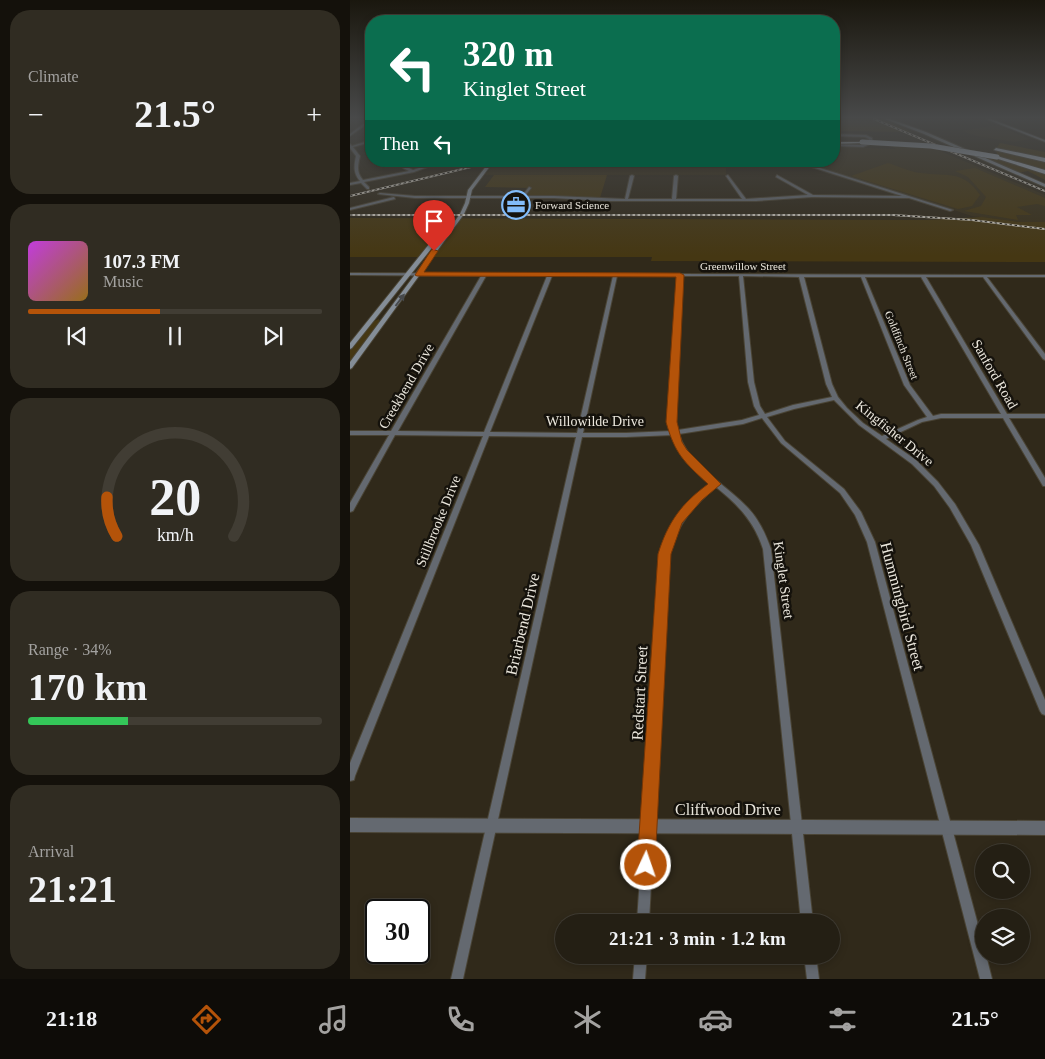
<!DOCTYPE html>
<meta charset="utf-8">
<style>
body{margin:0;font-family:"Times New Roman",serif;background:#302c22;color:#f1f3f6;height:100vh;display:flex;flex-direction:column;font-size:19px;white-space:nowrap}
*{box-sizing:border-box;margin:0}
p{font-size:16px;color:#a3a2a0}
.icon{flex:none;width:28px;height:28px;fill:none;stroke:currentColor;stroke-width:2;stroke-linecap:round;stroke-linejoin:round}
.map{position:relative;flex:1;overflow:hidden}
.side{display:flex;flex-direction:column;gap:10px;padding:10px;background:#14110b;width:350px}
.side>*{flex:none}
.top-card{position:absolute;left:15px;top:15px;width:475px;height:152px;border-radius:20px;box-shadow:0 2px 8px #0003,0 0 0 1px #413d34;background:#0b6e4f;color:#fff;overflow:hidden}
.tools{position:absolute;left:625px;top:844px;display:grid;gap:10px}
.tools a{display:grid;place-items:center;width:55px;height:55px;border-radius:50%;background:#241f14;box-shadow:0 2px 8px #0003,0 0 0 1px #413d34;font-size:25px}
.speed{position:absolute;left:15px;top:899px;display:flex;gap:10px;font-size:25px;font-weight:700;text-align:center}
.speed>*{display:grid;place-content:center;width:65px;height:65px;border-radius:50%;background:#241f14;box-shadow:0 2px 8px #0003,0 0 0 1px #413d34;line-height:1}
.speed .limit{border:2px solid #111;border-radius:8px;background:#fff;color:#111}
.pin{position:absolute;display:grid;place-items:center;width:42px;height:42px;color:#fff;margin:-51px -21px;border-radius:50% 50% 50% 0;rotate:-45deg;box-shadow:0 0 5px #0007}
.pin .icon{rotate:45deg}
.me{position:absolute;width:55px;margin:-28px;rotate:3deg;stroke-linejoin:round;filter:drop-shadow(0 0 4px #0008)}
.turn{display:flex;align-items:center;gap:18px;height:105px;padding:0 15px;font-size:22px}
.turn .icon{width:65px;height:65px;stroke-width:2.5}
.turn b{display:block;font-size:35px;line-height:42px}
.then{display:flex;align-items:center;height:48px;padding:0 15px;background:#0003;gap:10px;font-size:19px}
.big{font-size:38px;font-weight:700;line-height:1.1}
.side .card{flex:1;display:flex;flex-direction:column;justify-content:center;gap:8px;min-width:0;padding:0 18px;border-radius:20px;background:#302c22}
.side .dial{align-items:center;gap:0}
.dial svg{height:130px;overflow:visible;fill:none;stroke:#413d34;stroke-width:7;stroke-linecap:round;text-anchor:middle}
.dial text{fill:#f1f3f6;stroke:none}
.song{display:flex;align-items:center;gap:15px}
.cover{width:60px;height:60px;border-radius:8px;background:linear-gradient(135deg,hsl(290 70% 55%),hsl(40 70% 35%))}
.played{height:5px;border-radius:2px;background:linear-gradient(90deg,#b45309 45%,#413d34 45%)}
.keys{display:flex;justify-content:space-around;direction:ltr}
.heat{display:flex;justify-content:space-between;align-items:center;font-size:28px;direction:ltr}
.charge{height:8px;border-radius:4px;background:linear-gradient(90deg,#34c759 34%,#413d34 0)}
.trip{position:absolute;left:205px;top:914px;width:285px;height:50px;border-radius:25px;background:#241f14;box-shadow:0 2px 8px #0003,0 0 0 1px #413d34;font-weight:700;line-height:50px;text-align:center}
.tab-bar{display:flex;height:80px;justify-content:space-around;align-items:center;background:#0e0c08;color:#a3a2a0}
.tab-bar .icon{width:35px;height:35px}
.tab-bar .selected{color:#b45309}
.tab-bar b{font-size:22px;color:#f1f3f6}
main{display:flex;flex:1;min-height:0}
.map>svg:first-child{display:block}
.built{fill:#39301a}
.green{fill:#453713}
.lines{fill:none;stroke-linecap:round;stroke-linejoin:round}
.minor-casing{stroke:#4a4435;stroke-width:2}
.tertiary-casing{stroke:#4a4435;stroke-width:2}
.secondary-casing{stroke:#4a4435;stroke-width:2}
.trunk-casing{stroke:#4a4435;stroke-width:2}
.minor{fill:#646970;fill-rule:evenodd}
.tertiary{fill:#646970;fill-rule:evenodd}
.secondary{fill:#848d97;fill-rule:evenodd}
.trunk{fill:#a8b4c3;fill-rule:evenodd}
.rail-casing{stroke:#cec9be;stroke-width:2}
.rail{stroke:#15120c;stroke-width:1;stroke-dasharray:2.5;stroke-linecap:butt}
.trunk-bridge-casing{stroke:#4a4435;stroke-width:5.5;stroke-linecap:butt}
.trunk-bridge{stroke:#a8b4c3;stroke-width:5}
.oneway{fill:#47494b}
.route{fill:#b45309;stroke:#753606}
.labels{text-anchor:middle;stroke-width:5;stroke-linejoin:round;paint-order:stroke}
.far-poi-label{font-size:11px;fill:#ebe7dd;stroke:#15120c;text-anchor:start}
.far-street-label{font-size:11px;fill:#ebe7dd;stroke:#15120c}
.street-label{font-size:14px;fill:#ebe7dd;stroke:#15120c}
.near-street-label{font-size:16px;fill:#ebe7dd;stroke:#15120c}
</style>
<main>
<section class="side">
<div class="card"><p>Climate</p>
<div class="heat"><a>−</a><b class="big">21.5°</b><a>+</a></div>
</div>
<div class="card">
<div class="song"><i class="cover"></i><div><b>107.3 FM</b><p>Music</p></div></div>
<div class="played"></div>
<div class="keys"><svg class="icon" aria-label="previous" viewBox="0 0 24 24"><path d="M18 5L8 12l10 7zM5 5v14"/></svg><svg class="icon" aria-label="pause" viewBox="0 0 24 24"><path d="M8 5v14M16 5v14"/></svg><svg class="icon" aria-label="next" viewBox="0 0 24 24"><path d="M6 5l10 7-10 7zM19 5v14"/></svg></div>
</div>
<div class="card dial"><svg viewBox="0 0 100 80">
<path d="M14 69A42 42 0 1 1 86 69"/>
<path d="M14 69A42 42 0 0 1 8 45" stroke="#b45309"/>
<text x="50" y="56" font-size="32" font-weight="700">20</text>
<text x="50" y="72" font-size="11">km/h</text>
</svg></div>
<div class="card"><p>Range · 34%</p><b class="big">170 km</b><div class="charge"></div></div>
<div class="card"><p>Arrival</p><b class="big">21:21</b></div>
</section>
<div class="map">
<svg width="695" height="979" viewBox="0 0 695 979">
<rect width="100%" height="100%" fill="#30291a"/>
<path class="built" d="M646,125L680,139L664,142L626,136L612,131Z
M539,145L583,148L695,195V222H670L622,216L450,161H484V147L546,149Z
M156,161H389L376,165V175H135L143,165Z"/>
<path class="green" d="M484,119H532L562,132L484,131Z
M650,143L695,152V180L678,171L667,173L636,159L648,155L645,150Z
M538,163C548,166 560,172 571,173C596,177 613,169 630,195L622,206L608,209L501,176Z
M625,168L695,198V206L687,204L667,207L682,215H666L668,220L614,211L631,206L636,197L618,177L605,171Z
M144,175H257L250,198L176,195L181,188L135,187Z
M632,217L670,222H695V262L301,261L302,257H0V218L577,220Z
M29,319V324L0,361V350L20,323Z"/>
<g class="lines">
<defs>
<path id="minor" d="M20,119H21V121L0,136V134Z
M21,140V142L3,147L10,156C8,165 6,172 13,180L59,171L53,168L51,161H54L55,166L63,170L89,161H94L64,172L14,182L19,187V189H17L11,183L0,185V183L10,181C3,173 4,166 6,156L0,148V144L2,146Z
M443,161H448L603,210L600,211L559,198L462,197L406,201H256L204,198H65L28,194L30,193L65,196H172L179,187L181,188L175,196H204L275,199L280,176L282,175L284,176L278,199H322L324,176L326,175L328,176L326,199H392L376,176L378,175L396,199L458,195L426,177L427,175L463,195L552,196Z
M44,197L45,199L0,210V208Z
M0,273L695,275V277H637L695,354V360L693,359L633,277H576L657,414H695V418H659L695,478V486H693L653,418H591L572,422L536,439L566,460L588,482L605,504L629,545L695,700V715L692,714L690,711L621,545L600,508L584,486L562,464L509,425L484,400L444,409L417,417L435,441L494,489L511,512L525,542L634,947V955H636L642,979H630L517,542L505,515L490,493L431,443L412,418L393,424L329,434C339,466 373,482 395,505C408,517 415,533 421,549L463,922H451L413,549C404,521 388,505 366,487C342,507 328,524 319,554L299,922H287L311,554C321,523 336,504 361,483C345,470 330,455 323,435L276,437H232L113,979H101L226,437L139,436L5,776L4,780L0,781V763L133,436L45,435L3,511L0,512V503L39,435H0V431H41L131,276L0,275ZM136,276H197L134,432L48,431ZM202,276H263L227,433L140,432ZM267,276H328L319,422L322,431L276,433H233ZM332,276H389L398,382L404,406L409,415L392,420L328,430L325,422ZM393,276L449,277L476,384L482,397L443,405L415,414L410,406L404,382ZM454,277H511L554,385L577,417L568,420L532,436L513,423L497,408L488,397L482,384ZM515,277H571L651,414H591L583,416L560,385Z
M285,955H297L295,979H283Z
M454,955H466L469,979H457Z"/>
<path id="tertiary" d="M484,134L516,135L522,138L523,143L513,147L484,146V144L513,145L519,142V139L515,137L484,136Z
M0,818L695,821V835L0,832Z"/>
<path id="secondary" d="M535,119H540L576,132L695,184V187L574,134Z
M641,119L695,140V142L636,119Z
M140,161H144L122,190L119,203L114,214L2,368L0,369V362L110,214L115,203L118,190Z
M84,238L89,239L2,348L0,349V343Z"/>
<path id="trunk" d="M484,142H512L514,143L484,144Z
M646,148L695,158V162L644,150Z
M647,156L695,170V174L645,158Z"/>
</defs>
<use href="#minor" class="minor-casing"/>
<use href="#tertiary" class="tertiary-casing"/>
<use href="#secondary" class="secondary-casing"/>
<use href="#trunk" class="trunk-casing"/>
<use href="#minor" class="minor"/>
<use href="#tertiary" class="tertiary"/>
<use href="#secondary" class="secondary"/>
<use href="#trunk" class="trunk"/>
<defs>
<path id="rail" d="M524,119L695,191
M0,196L146,161
M0,215H543L622,220L695,229"/>
</defs>
<use href="#rail" class="rail-casing"/>
<use href="#rail" class="rail"/>
<defs>
<path id="trunk-bridge" d="M512,142L581,146L647,157"/>
</defs>
<use href="#trunk-bridge" class="trunk-bridge-casing"/>
<use href="#trunk-bridge" class="trunk-bridge"/>
</g>
<defs><path id="oneway-solid" d="M-6-.8H1V-3.2L6.5 0L1 3.2V.8H-6Z" transform="scale(1.25)"/></defs>
<use class="oneway" href="#oneway-solid" transform="translate(50 300) rotate(-53)"/>
<linearGradient id="sky" x2="0" y2="1"><stop stop-color="#1a170e"/><stop offset="0.46" stop-color="#484949"/><stop offset="1" stop-color="#484949" stop-opacity="0"/></linearGradient>
<rect width="695" height="256" fill="url(#sky)"/>
<path class="route" d="M82,249L88,251L74,272L330,273L334,275L327,422L332,442L337,450L371,484L352,500L332,523L321,554L305,865L302,871L296,874L289,871L287,865L308,554C318,522 331,504 358,484C334,462 325,454 316,422L326,277L67,276L65,275Z"/>
<defs>
<symbol id="office-ring" viewBox="-11 -11 22 22"><circle r="9.5" fill="#15120c" stroke="#82bcfa" stroke-width="1.5"/><path d="M-6-3h4V-5.5h4V-3h4V5H-6ZM-1-4.5V-3h2v-1.5ZM-6 0V1H6V0Z" fill="#82bcfa"/></symbol>
</defs>
<g fill-rule="evenodd">
<use href="#office-ring" x="150" y="189" width="32" height="32"/>
</g>
<g class="labels">
<g class="far-poi-label">
<text x="185" y="209">Forward Science</text>
</g>
<g class="far-street-label">
<text x="393" y="270">Greenwillow Street</text>
<text transform="translate(552 345) rotate(68)" y="4">Goldfinch Street</text>
</g>
<g class="street-label">
<text transform="translate(645 374) rotate(60)" y="5">Sanford Road</text>
<text transform="translate(56 386) rotate(-60)" y="5">Creekbend Drive</text>
<text x="245" y="426">Willowilde Drive</text>
<text transform="translate(545 433) rotate(39)" y="5">Kingfisher Drive</text>
<text transform="translate(88 521) rotate(-68)" y="5">Stillbrooke Drive</text>
<text transform="translate(434 580) rotate(82)" y="5">Kinglet Street</text>
</g>
<g class="near-street-label">
<text transform="translate(553 606) rotate(75)" y="6">Hummingbird Street</text>
<text transform="translate(172 624) rotate(-77)" y="6">Briarbend Drive</text>
<text transform="translate(289 693) rotate(-87)" y="6">Redstart Street</text>
<text x="378" y="815">Cliffwood Drive</text>
</g>
</g>
</svg>
<div class="tools">
<a><svg class="icon" aria-label="search" viewBox="0 0 24 24"><circle cx="10" cy="10" r="6"/><path d="M15 15l6 6"/></svg></a>
<a><svg class="icon" aria-label="layers" viewBox="0 0 24 24"><path d="M12 4l9 5-9 5-9-5zM3 14l9 5 9-5"/></svg></a>
</div>
<div class="speed"><div class="limit">30</div></div>
<div class="pin" style="left:84px;top:251px;background:#d93025"><svg class="icon" aria-label="arrive" viewBox="0 0 24 24"><path d="M6 21V4h12l-3 4 3 4H6"/></svg></div>
<svg class="me" style="left:296px;top:865px" viewBox="-20 -20 40 40"><circle r="17" fill="#b45309" stroke="#fff" stroke-width="3"/><path d="M0-11L8 9 0 5-8 9z" fill="#fff"/></svg>
<div class="trip">21:21 · 3 min · 1.2 km</div>
<div class="top-card">
<div class="turn"><svg class="icon" aria-label="left" viewBox="0 0 24 24"><path d="M17 20v-9H6M10 6l-5 5 5 5"/></svg><div><b>320 m</b>Kinglet Street</div></div>
<div class="then">Then<svg class="icon" aria-label="left" viewBox="0 0 24 24"><path d="M17 20v-9H6M10 6l-5 5 5 5"/></svg></div>
</div>
</div>
</main>
<nav class="tab-bar">
<b>21:18</b>
<svg class="icon selected" aria-label="directions" viewBox="0 0 24 24"><path d="M12 3l9 9-9 9-9-9zM9 14v-3h6M13 9l2 2-2 2"/></svg>
<svg class="icon" aria-label="music" viewBox="0 0 24 24"><path d="M9 18V5l10-2v13"/><circle cx="6" cy="18" r="3"/><circle cx="16" cy="16" r="3"/></svg>
<svg class="icon" aria-label="phone" viewBox="0 0 24 24"><path d="M5 4h4l2 5-3 2q2 4 5 5l2-3 5 2v4C11 20 4 13 5 4z"/></svg>
<svg class="icon" aria-label="climate" viewBox="0 0 24 24"><path d="M12 3v18M4 7l16 10M4 17L20 7"/></svg>
<svg class="icon" aria-label="car" viewBox="0 0 24 24"><path d="M5 17H2v-5l4-1 3-4h7l3 4 3 1v5h-3M9 17h6M6 11h13"/><circle cx="7" cy="17" r="2"/><circle cx="17" cy="17" r="2"/></svg>
<svg class="icon" aria-label="filters" viewBox="0 0 24 24"><path d="M4 7h16M4 17h16"/><circle cx="9" cy="7" r="2"/><circle cx="15" cy="17" r="2"/></svg>
<b>21.5°</b>
</nav>
